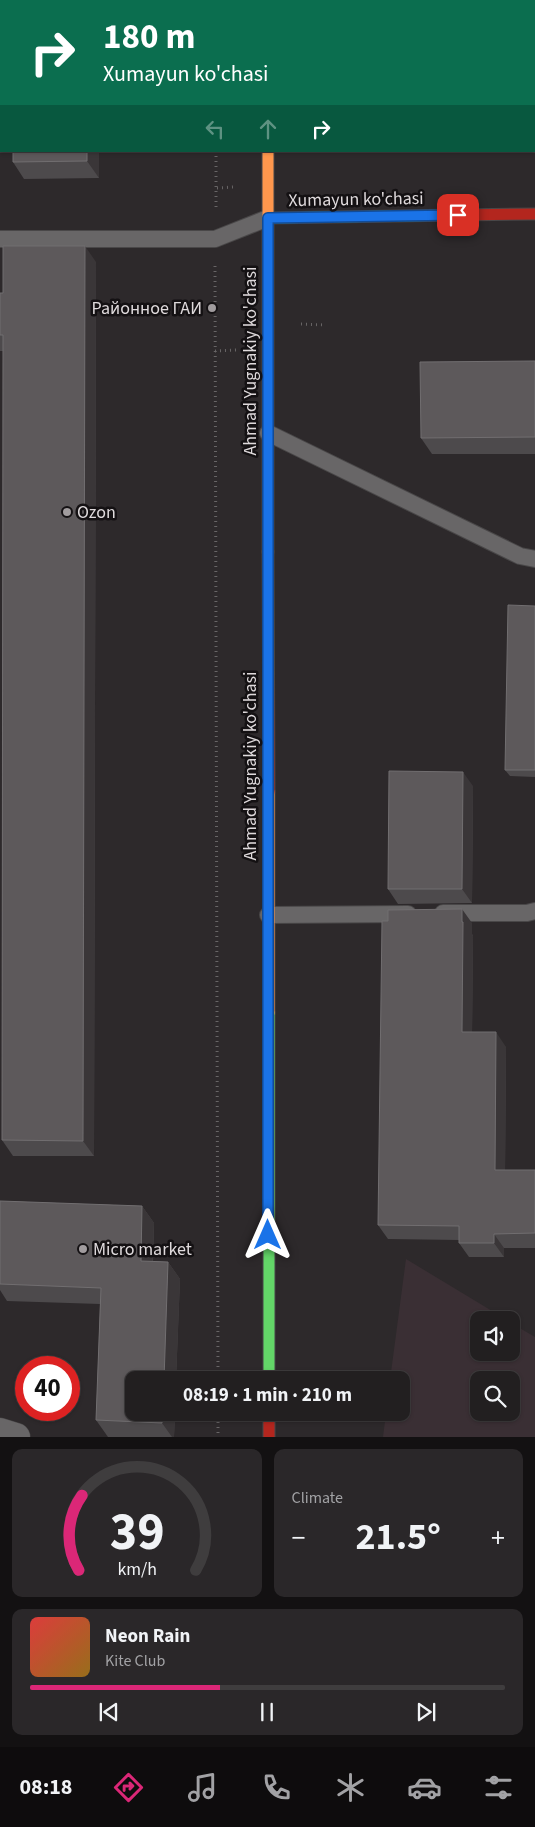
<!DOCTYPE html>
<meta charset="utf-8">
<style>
body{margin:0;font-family:"Source Sans 3",sans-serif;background:#2a2729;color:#f1f3f6;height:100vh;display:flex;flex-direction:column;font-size:19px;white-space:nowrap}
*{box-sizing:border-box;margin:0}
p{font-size:16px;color:#a2a2a5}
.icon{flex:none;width:28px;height:28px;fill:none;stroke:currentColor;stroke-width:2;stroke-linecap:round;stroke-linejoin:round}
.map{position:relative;height:1437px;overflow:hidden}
.drawer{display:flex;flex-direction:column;gap:12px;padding:12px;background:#131112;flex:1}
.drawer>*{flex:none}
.guide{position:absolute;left:0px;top:0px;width:535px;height:152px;box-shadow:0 1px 4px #0004,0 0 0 1px #3f3d3e;background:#0b6e4f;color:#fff;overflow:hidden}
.controls{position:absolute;left:470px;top:1311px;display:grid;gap:10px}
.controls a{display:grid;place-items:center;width:50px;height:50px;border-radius:10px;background:#221f20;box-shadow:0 1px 4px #0004,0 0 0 1px #3f3d3e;font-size:25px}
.speed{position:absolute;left:15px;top:1356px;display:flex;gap:10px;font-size:25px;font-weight:700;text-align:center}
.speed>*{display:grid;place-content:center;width:65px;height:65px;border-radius:50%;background:#221f20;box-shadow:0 1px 4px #0004,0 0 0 1px #3f3d3e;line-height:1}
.speed .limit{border:8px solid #d22;background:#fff;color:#111}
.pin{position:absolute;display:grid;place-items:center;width:42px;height:42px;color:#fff;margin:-21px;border-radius:10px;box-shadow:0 2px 8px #0006}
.me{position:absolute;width:55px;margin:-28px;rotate:0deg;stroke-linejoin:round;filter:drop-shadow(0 0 4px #0008)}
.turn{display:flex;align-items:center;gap:18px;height:105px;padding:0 20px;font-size:22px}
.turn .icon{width:65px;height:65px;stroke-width:2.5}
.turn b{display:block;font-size:35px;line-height:42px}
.lanes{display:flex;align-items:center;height:48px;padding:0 20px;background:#0003;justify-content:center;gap:25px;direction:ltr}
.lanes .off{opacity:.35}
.big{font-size:38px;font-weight:700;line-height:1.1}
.drawer .tile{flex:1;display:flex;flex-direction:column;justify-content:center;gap:8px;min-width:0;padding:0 18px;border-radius:10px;background:#2a2729}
.drawer .dial{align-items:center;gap:0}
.dial svg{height:130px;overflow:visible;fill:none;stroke:#3f3d3e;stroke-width:7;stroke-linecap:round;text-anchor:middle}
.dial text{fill:#f1f3f6;stroke:none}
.song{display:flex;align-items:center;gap:15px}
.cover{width:60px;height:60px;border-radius:8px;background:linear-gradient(135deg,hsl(0 70% 55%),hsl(40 70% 35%))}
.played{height:5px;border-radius:2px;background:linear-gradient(90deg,#db2777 40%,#3f3d3e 40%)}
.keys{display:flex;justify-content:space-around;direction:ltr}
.heat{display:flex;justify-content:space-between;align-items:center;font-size:28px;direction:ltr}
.drawer .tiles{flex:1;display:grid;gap:12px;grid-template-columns:1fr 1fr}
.tile:last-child{grid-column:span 2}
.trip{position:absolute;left:125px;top:1371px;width:285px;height:50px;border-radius:10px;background:#221f20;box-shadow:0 1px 4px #0004,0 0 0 1px #3f3d3e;font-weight:700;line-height:50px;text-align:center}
.menu{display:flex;height:80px;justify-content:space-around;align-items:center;background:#0e0c0d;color:#a2a2a5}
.menu .icon{width:35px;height:35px}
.menu .selected{color:#db2777}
.menu b{font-size:22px;color:#f1f3f6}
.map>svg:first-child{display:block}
.built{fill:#3a2f34;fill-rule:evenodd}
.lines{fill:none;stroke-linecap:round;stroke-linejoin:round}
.lane-casing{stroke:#494748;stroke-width:18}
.street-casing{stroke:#494748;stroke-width:29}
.fast-casing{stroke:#494748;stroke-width:13}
.slow-casing{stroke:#494748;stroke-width:13}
.jam-casing{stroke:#494748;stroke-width:13}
.path{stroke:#686566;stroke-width:3;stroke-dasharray:1 4;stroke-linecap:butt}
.lane{stroke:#686667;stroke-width:16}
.street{stroke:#686667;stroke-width:28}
.fast{stroke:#63d668;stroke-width:11}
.slow{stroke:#ff974d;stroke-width:11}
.jam{stroke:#b3261e;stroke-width:11}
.wall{fill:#4d4a4c}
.shaded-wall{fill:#3a3638}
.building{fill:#5d595b;stroke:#716e70}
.route-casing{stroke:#114b97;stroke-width:12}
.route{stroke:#1a73e8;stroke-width:9}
.poi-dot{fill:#a19c9e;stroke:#141113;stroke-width:2}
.labels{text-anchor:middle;stroke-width:5;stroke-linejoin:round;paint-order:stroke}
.street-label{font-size:18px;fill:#dfdadc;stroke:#141113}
.poi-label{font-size:18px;fill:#dfdadc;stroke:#141113;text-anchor:start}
</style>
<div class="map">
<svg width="535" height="1437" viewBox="0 0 535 1437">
<rect width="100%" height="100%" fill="#2d292b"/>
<path class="built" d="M406,1259L507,1320H479V1352H511V1323L535,1337V1437H383L386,1413L401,1412V1380H390ZM479,1380H511V1412H479Z"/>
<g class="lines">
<defs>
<path id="lane" d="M0,239H215L268,218
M268,433L520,556L535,559
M443,913H527L535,911
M268,915L408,914"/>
<path id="street" d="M0,1432L16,1437"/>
<path id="fast" d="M268,218L459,215
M269,1013V1380"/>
<path id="slow" d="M268,151V552
M269,792V1013"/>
<path id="jam" d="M269,0V1
M459,215L535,214
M268,552L269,792
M269,1412V1437"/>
</defs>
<use href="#lane" class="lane-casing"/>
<use href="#street" class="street-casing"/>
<use href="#fast" class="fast-casing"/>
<use href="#slow" class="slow-casing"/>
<use href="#jam" class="jam-casing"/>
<path class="path" d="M213,0V1
M216,151V209
M217,188L234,187
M215,266L218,1380
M301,324L325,325
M215,351L236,350
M218,1412V1437"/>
<use href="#lane" class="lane"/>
<use href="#street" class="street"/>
<use href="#fast" class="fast"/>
<use href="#slow" class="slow"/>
<use href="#jam" class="jam"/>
</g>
<path class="wall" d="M534,29H535V123H534Z
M13,151H99V178L24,179L13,162Z
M96,262L94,1156H13L2,1140L3,351H0V293H3Z
M535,361V454H432L421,438Z
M535,606V777L510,776L505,770Z
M473,786L472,903L398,904L388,889Z
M388,921L472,923V934L473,936L472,1032L506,1047L505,1170H535V1248H504V1257H469L459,1243V1240L388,1239L378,1225Z
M0,1201L142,1206L154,1223L153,1261L168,1262L180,1279L176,1380H134V1412H175L174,1437H108L96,1420L100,1304L7,1301L0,1290Z"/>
<path class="shaded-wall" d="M87,0H99V1H87Z
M485,0H499V1H485Z
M87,151H99V178L87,161Z
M85,246L96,262L94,1156L83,1141Z
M463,772L473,786L472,903L462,889Z
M462,909L472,923V934L473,936L472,1046L462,1032Z
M496,1032L506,1047L505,1184L495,1170Z
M142,1206L154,1223L152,1278L141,1261Z
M494,1234L504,1248V1257L494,1243Z
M168,1262L180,1279L176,1380H164Z
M162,1412H175L174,1437H172L162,1423Z"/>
<path class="building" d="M13,0H87V1H13Z
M419,0H485V1H419Z
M534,29H535V104H534Z
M13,151H87V161L13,162Z
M3,246H85L83,1141L2,1140L3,335H0V293H3Z
M535,361V437L421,438L420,362Z
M508,605L535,606V770H505Z
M389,771L463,772L462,889H388Z
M462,909V922H463L462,1032H496L495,1170H535V1233L494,1234V1243H459V1226L378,1225L382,921H388V910Z
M0,1201L142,1206L141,1261L168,1262L164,1380H134V1412H162V1423L96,1420L101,1288L0,1284Z"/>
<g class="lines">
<defs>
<path id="route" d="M268,1235V218L458,215"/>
</defs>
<use href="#route" class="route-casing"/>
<use href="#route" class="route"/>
</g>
<g class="poi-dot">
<circle cx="212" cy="308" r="5"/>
<circle cx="67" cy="512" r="5"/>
<circle cx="83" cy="1249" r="5"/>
</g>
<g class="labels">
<g class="street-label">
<text transform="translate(356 199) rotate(-1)" y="6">Xumayun ko'chasi</text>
<text transform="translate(250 361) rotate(-90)" y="6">Ahmad Yugnakiy ko'chasi</text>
<text transform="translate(250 766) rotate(-90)" y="6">Ahmad Yugnakiy ko'chasi</text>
</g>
<g class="poi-label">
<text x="202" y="314" text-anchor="end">Районное ГАИ</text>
<text x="77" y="518">Ozon</text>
<text x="93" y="1255">Micro market</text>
</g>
</g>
</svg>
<div class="controls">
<a><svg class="icon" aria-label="sound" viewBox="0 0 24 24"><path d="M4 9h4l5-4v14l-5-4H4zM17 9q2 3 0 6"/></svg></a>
<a><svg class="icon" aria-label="search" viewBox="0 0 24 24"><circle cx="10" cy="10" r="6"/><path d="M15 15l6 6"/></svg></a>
</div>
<div class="speed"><div class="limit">40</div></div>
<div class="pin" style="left:458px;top:215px;background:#d93025"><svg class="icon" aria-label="arrive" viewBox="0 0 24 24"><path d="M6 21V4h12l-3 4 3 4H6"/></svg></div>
<svg class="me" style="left:268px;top:1235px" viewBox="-20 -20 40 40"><path d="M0-17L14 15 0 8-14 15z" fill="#1a73e8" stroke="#fff" stroke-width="4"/></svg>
<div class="trip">08:19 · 1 min · 210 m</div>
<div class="guide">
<div class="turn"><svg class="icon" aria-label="right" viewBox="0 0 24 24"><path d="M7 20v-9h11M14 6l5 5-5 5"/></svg><div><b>180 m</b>Xumayun ko'chasi</div></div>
<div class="lanes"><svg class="icon off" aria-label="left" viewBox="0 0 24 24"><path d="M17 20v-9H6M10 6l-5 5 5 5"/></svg><svg class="icon off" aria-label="ahead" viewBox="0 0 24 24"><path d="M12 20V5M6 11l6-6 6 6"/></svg><svg class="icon" aria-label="right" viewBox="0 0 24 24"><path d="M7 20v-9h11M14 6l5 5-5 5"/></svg></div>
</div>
</div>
<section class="drawer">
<div class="tiles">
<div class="tile dial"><svg viewBox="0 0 100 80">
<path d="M14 69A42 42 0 1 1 86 69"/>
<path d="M14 69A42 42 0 0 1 16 23" stroke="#db2777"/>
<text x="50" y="56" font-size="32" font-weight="700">39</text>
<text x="50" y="72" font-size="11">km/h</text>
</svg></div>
<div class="tile"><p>Climate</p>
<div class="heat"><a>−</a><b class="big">21.5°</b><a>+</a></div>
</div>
<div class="tile">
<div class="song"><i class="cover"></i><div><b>Neon Rain</b><p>Kite Club</p></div></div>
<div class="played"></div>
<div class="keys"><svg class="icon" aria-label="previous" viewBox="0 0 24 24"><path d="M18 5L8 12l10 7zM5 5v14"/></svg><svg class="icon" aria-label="pause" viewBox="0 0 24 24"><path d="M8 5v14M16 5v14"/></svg><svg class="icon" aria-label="next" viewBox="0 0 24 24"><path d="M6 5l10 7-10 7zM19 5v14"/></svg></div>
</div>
</div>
</section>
<nav class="menu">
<b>08:18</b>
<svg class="icon selected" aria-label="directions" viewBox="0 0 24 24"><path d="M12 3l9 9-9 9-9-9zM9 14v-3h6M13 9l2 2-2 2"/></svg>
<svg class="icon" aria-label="music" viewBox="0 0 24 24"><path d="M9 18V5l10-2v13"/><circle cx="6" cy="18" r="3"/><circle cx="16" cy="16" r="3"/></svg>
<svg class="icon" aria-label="phone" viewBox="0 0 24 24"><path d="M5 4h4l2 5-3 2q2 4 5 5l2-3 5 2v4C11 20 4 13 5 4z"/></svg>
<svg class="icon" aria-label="climate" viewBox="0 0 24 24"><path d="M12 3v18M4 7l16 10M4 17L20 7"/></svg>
<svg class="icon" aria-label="car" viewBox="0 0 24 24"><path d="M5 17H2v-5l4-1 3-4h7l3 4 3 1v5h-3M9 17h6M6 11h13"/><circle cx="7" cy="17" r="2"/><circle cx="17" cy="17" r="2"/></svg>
<svg class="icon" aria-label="filters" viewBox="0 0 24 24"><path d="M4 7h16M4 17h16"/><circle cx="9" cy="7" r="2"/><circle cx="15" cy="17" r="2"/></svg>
</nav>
